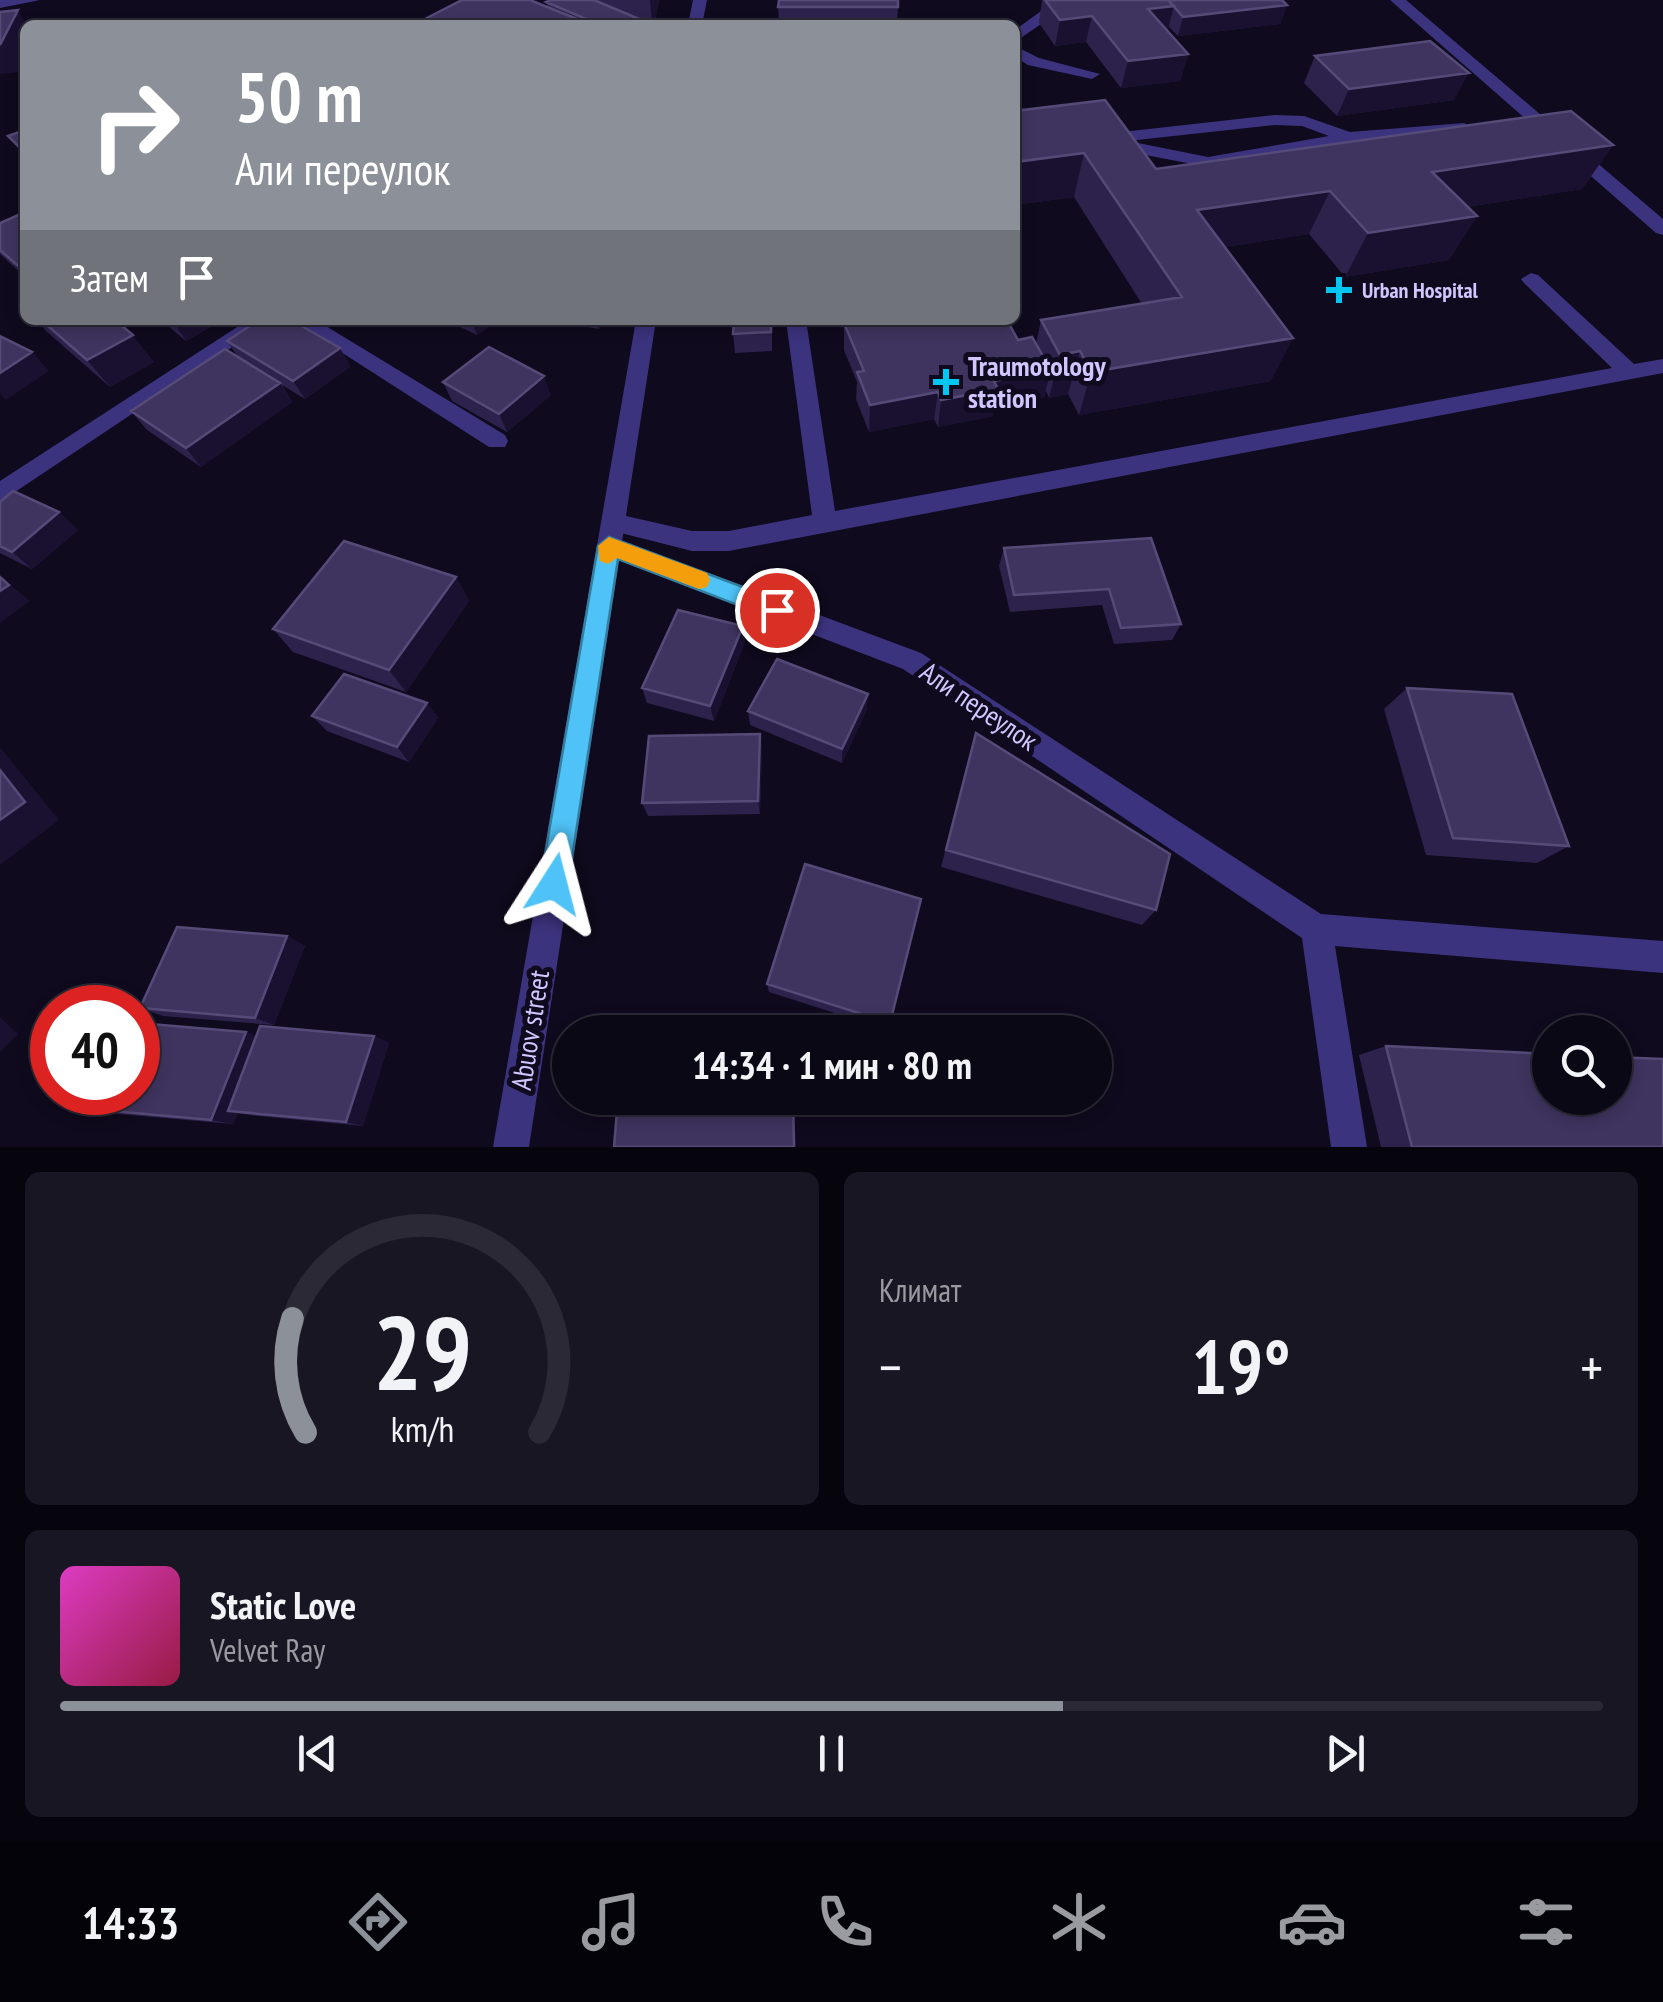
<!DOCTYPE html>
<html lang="ru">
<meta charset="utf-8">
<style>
body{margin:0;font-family:"PT Sans Narrow",sans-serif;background:#191623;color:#f1f3f6;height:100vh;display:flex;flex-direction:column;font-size:38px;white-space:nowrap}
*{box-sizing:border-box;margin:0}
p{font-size:32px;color:#9a9aa1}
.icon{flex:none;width:55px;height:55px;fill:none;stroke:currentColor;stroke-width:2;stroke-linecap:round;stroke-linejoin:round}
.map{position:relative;height:1147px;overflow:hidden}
.details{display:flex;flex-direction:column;gap:25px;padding:25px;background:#06040c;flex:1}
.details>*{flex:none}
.top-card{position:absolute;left:20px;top:20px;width:1000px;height:305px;border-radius:15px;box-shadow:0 5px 15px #0003,0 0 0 2px #2b2935;background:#8c9099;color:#fff;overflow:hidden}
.buttons{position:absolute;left:1532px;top:1015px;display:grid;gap:20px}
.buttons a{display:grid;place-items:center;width:100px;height:100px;border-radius:50%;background:#0b0816;box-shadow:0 5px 15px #0003,0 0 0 2px #2b2935;font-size:50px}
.speed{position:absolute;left:30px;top:985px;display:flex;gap:20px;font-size:50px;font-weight:700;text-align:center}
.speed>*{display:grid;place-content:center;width:130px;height:130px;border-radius:50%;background:#0b0816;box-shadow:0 5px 15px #0003,0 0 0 2px #2b2935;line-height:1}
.speed .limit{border:15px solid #d22;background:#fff;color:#111}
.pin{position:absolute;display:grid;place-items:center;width:85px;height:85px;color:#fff;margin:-42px;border:5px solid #fff;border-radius:50%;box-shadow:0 2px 10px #0007}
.me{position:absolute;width:110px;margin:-55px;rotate:9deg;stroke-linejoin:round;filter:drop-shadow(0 0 8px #0008)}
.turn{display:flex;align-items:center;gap:35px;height:210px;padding:0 50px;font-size:45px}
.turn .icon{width:130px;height:130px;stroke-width:2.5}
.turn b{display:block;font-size:70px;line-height:85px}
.then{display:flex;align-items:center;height:95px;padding:0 50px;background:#0003;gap:20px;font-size:38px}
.big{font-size:75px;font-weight:700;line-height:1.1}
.details .card{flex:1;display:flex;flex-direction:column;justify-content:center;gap:15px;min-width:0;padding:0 35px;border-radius:15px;background:#191623}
.details .dial{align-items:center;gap:0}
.dial svg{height:260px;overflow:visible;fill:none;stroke:#2b2935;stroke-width:7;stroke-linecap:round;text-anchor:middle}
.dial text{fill:#f1f3f6;stroke:none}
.song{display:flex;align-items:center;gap:30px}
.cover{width:120px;height:120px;border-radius:15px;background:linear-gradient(135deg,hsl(310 70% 55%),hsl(340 70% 35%))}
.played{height:10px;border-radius:5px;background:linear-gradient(90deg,#8c9099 65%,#2b2935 65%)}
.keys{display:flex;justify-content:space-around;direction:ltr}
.heat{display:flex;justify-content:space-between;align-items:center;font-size:55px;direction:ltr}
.details .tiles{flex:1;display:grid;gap:25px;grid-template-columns:1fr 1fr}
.card:last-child{grid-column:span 2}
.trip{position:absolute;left:552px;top:1015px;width:560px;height:100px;border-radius:50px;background:#0b0816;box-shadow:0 5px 15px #0003,0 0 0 2px #2b2935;font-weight:700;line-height:100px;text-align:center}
.dock{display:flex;height:160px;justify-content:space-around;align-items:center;background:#040309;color:#9a9aa1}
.dock .icon{width:70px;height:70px}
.dock .current{color:#8c9099}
.dock b{font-size:45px;color:#f1f3f6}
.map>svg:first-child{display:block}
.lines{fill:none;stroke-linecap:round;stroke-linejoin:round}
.service{fill:#3c337e;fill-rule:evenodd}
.minor{fill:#3c337e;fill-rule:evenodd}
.tertiary{fill:#3c337e;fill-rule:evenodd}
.wall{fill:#2d224c}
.shaded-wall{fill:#1a1131}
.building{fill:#3f345f;stroke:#564b78;stroke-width:2.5}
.route{fill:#4fc3f7;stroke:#337fa1;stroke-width:2.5}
.slow{fill:#f59e0b}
.poi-dot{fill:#00c7f1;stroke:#0f0a1d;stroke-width:4}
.labels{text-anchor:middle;stroke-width:10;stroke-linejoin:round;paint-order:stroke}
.far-poi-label{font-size:22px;font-weight:bold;fill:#d1c6ff;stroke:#0f0a1d;text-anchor:start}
.poi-label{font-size:28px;font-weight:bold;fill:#d1c6ff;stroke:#0f0a1d;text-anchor:start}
.street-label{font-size:28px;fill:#d1c6ff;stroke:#0f0a1d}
</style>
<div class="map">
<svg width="1663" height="1147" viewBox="0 0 1663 1147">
<rect width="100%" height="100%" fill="#0f0a1d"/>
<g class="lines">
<path class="service" d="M1089,0H1130L1123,4L1057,13L1015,42V30L1048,6Z
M1390,0H1406L1663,219V235L1656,233Z
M1015,46L1039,58L1100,74L1092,79L1028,65L1015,57Z
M1275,115L1304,116L1350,132L1464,123L1472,128L1464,133L1348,142L1208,167L1109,148L1100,143L1115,139L1116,133L1122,132ZM1275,125L1302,126L1329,136L1208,157L1128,141Z
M1531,273L1538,275L1634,364L1663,359V373L729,551H692L613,531L604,529L601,522L604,515L613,513L692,531H729L812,515L786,320H806L835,511L1612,368L1524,283L1521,279Z"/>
<path class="minor" d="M248,320H273L0,502V481Z
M291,320H316L505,435L508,441L505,447H489Z
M609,536L921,653L1321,914L1663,941V973L1335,946L1367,1147H1331L1302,938L903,669L600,553L597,546L600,539Z"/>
<path class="tertiary" d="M0,0H40L0,8Z
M693,0H707L702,25H688Z
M636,320H656L529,1147H493Z"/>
</g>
<path class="wall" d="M551,0H659L654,25H422L421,21L548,7L546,2Z
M1042,0H1282L1287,5L1280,24L1178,36L1168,26L1167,30L1188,54L1180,81L1121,88L1086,42L1055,46L1039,23Z
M778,7H898L897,25H779Z
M1315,56L1454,100L1337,116L1304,83Z
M1015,111L1156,169L1613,145L1582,189L1467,207L1477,216L1449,260L1345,277L1309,234L1225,247L1271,381L1079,415L1068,394L1049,398L1046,391L1044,397L994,407L993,416L938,427L934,419L869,432L856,399L857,382L844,350V323L1018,340L1036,344L1041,320L1142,304L1074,197L1015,205Z
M25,212V277L0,254V223Z
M37,320H115L154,362L110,387L46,331Z
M161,320H223L186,341Z
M445,320H498L477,335Z
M545,320H604L599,329Z
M772,320V351L735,353L733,334Z
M227,341L340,348L350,367L305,399L282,385L292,402L201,467L147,430L131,411L238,357Z
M443,382L551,395L507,432L452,401Z
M0,502L59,512L78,530L32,569L0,553Z
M1151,538L1181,624L1172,640L1114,644L1102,605L1010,612L999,566L1004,548Z
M456,577L469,601L406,692L293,652L273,629Z
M743,626L745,642L714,721L647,703L642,688Z
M1407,688L1569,846L1537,863L1426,855L1384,709Z
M427,703L438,718L409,762L327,731L312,716Z
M867,709L842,763L750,725L748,711Z
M976,733L1156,910L1142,925L941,867Z
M760,734L762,748L760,814L648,816L642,803Z
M921,899L888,1030L769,992L767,984Z
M287,936L305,946L274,1025L163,1016L140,1008Z
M246,1032L257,1036H374L389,1043L363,1126L249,1115L238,1113L233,1124L95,1112L68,1107Z
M1386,1046L1663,1147H1381L1359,1055Z"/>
<path class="shaded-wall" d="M650,0H659L654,25H652Z
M1287,5L1280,24L1178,36L1183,17Z
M1174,6L1167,33L1148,9Z
M18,10L27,25H25V59L19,72L0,74V45Z
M1092,16L1086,42L1055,46L1060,20Z
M1188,54L1180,81L1121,88L1128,61Z
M1469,73L1454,100L1337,116L1349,89Z
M1613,145L1582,189L1407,216L1432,172Z
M1084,153L1074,197L1015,205V162Z
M1330,191L1309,234L1181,254L1197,210Z
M1477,216L1449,260L1345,277L1368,233Z
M172,320H223L186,341Z
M471,320H498L477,335Z
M597,320H604L599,329Z
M133,335L154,362L110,387L87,360Z
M1293,338L1271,381L1079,415L1091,372Z
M340,348L350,367L305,399L293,381Z
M1080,351L1068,394L1049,398L1060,355Z
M32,352L49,371L6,400L0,394V373Z
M1051,370L1044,397L994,407L993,416L938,427L941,400L994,381Z
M544,376L551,395L507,432L499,414Z
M280,383L292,402L201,467L186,448Z
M938,392L934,419L869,432L870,405Z
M59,512L78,530L32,569L12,552Z
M0,576L30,601L0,623Z
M456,577L469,601L406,692L389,670Z
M743,626L745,642L714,721L710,706Z
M868,694L867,709L842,763V749Z
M427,703L438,718L409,762L397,747Z
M760,734L762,748L760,814L758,801Z
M0,747L59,820L0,865Z
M287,936L305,946L274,1025L255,1018Z
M0,1017L18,1034L0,1052Z
M246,1032L265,1039L228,1111L238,1113L233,1124L211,1120Z
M374,1036L389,1043L363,1126L346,1122Z
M793,1098H794L796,1147H794Z"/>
<path class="building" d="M462,0H530L592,25H431L421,21Z
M551,0H594L649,23L645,25H600L546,2Z
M779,0H898V7H778Z
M1045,0H1168L1174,6L1148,9L1188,54L1128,61L1092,16L1060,20Z
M1168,0H1282L1287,5L1183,17Z
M18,10L0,45V12Z
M292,22V25H266Z
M1430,41L1469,73L1349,89L1315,56Z
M1105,100L1156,169L1571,111L1613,145L1432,172L1477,216L1368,233L1330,191L1197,210L1293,338L1091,372L1080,351L1060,355L1041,320L1182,297L1084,153L1015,162V111Z
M25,130V153L8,136Z
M25,212V272L0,250V223Z
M41,320H115L133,335L87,360Z
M259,320H291L340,348L293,381L227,341Z
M734,320H771V332L733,334Z
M859,320H1007L1018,340L1032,337L1051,370L994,381L998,389L941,400L938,392L870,405L857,372L864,371L844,323Z
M0,336L32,352L0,373Z
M489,347L544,376L499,414L443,382Z
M225,349L280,383L186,448L131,411Z
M13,491L59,512L12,552L0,546V502Z
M1151,538L1181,624L1121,628L1109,589L1014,595L1004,548Z
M344,541L456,577L389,670L273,629Z
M0,577L9,585L0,591Z
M678,610L743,626L710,706L642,688Z
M777,659L868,694L842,749L748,711Z
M344,674L427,703L397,747L312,716Z
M1407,688L1512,694L1569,846L1453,838Z
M976,733L1170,854L1156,910L946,850Z
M760,734L758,801L642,803L649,736Z
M0,770L25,802L0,820Z
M805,864L921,899L890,1023L767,984Z
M177,927L287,936L255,1018L140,1008Z
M138,1023L246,1032L211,1120L68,1107L75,1092H138Z
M260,1026L374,1036L346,1122L228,1111Z
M1386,1046L1550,1054V1098H1615V1057L1663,1059V1147H1412Z
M618,1098H793L794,1147H614Z"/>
<path class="route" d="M609,537L786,603L789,610L786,617L777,620L618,559L568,884L564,894L554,898L544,894L540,884L598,546Z"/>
<path class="slow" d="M609,537L707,573L710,580L707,587L699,589L617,558L608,564L600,561L598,546Z"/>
<g class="poi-dot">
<path d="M1334 275h10v10h10v10h-10v10h-10v-10h-10v-10h10z"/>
<path d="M941 367h10v10h10v10h-10v10h-10v-10h-10v-10h10z"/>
</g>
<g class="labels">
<g class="far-poi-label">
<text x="1362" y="298">Urban Hospital</text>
</g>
<g class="poi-label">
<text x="968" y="376">Traumotology<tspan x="968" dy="32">station</tspan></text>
</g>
<g class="street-label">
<text transform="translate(979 706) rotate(34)" y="10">Али переулок</text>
<text transform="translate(530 1030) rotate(-81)" y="10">Abuov street</text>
</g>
</g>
</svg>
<div class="buttons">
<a><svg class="icon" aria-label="search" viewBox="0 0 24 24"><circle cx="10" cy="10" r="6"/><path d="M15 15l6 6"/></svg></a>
</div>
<div class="speed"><div class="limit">40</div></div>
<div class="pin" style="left:777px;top:610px;background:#d93025"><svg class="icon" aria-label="arrive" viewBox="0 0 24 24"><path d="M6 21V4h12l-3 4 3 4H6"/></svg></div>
<svg class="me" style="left:554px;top:884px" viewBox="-20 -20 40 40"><path d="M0-17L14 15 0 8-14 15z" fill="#4fc3f7" stroke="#fff" stroke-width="4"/></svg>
<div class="trip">14:34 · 1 мин · 80 m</div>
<div class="top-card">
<div class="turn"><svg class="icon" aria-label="right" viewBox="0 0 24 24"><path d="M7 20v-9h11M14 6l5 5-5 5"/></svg><div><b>50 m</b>Али переулок</div></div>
<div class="then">Затем<svg class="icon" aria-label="arrive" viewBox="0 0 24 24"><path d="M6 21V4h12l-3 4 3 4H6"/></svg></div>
</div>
</div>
<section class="details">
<div class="tiles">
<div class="card dial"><svg viewBox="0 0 100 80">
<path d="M14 69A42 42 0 1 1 86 69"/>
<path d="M14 69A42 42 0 0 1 10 34" stroke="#8c9099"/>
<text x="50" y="56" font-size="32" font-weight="700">29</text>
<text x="50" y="72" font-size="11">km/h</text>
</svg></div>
<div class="card"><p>Климат</p>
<div class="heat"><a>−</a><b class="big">19°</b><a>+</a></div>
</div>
<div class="card">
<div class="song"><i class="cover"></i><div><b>Static Love</b><p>Velvet Ray</p></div></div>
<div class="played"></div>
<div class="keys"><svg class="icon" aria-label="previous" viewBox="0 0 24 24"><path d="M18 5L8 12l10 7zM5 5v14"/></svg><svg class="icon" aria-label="pause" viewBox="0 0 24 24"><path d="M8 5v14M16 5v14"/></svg><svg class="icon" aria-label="next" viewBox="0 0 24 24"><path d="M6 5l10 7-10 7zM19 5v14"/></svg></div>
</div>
</div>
</section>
<nav class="dock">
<b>14:33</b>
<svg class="icon current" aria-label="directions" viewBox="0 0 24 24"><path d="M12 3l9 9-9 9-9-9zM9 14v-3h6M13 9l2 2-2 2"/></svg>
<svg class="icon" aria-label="music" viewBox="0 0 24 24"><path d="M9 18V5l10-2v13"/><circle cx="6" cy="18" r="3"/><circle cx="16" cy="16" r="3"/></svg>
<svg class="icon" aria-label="phone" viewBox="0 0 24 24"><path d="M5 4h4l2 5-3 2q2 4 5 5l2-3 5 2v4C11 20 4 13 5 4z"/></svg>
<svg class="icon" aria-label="climate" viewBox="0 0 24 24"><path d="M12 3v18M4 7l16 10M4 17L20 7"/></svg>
<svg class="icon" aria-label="car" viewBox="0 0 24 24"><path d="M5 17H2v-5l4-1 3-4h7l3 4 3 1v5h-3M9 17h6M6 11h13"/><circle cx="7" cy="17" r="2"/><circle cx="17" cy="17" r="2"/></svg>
<svg class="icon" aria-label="filters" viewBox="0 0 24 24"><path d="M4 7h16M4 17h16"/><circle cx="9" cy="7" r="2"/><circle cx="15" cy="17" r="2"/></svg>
</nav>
